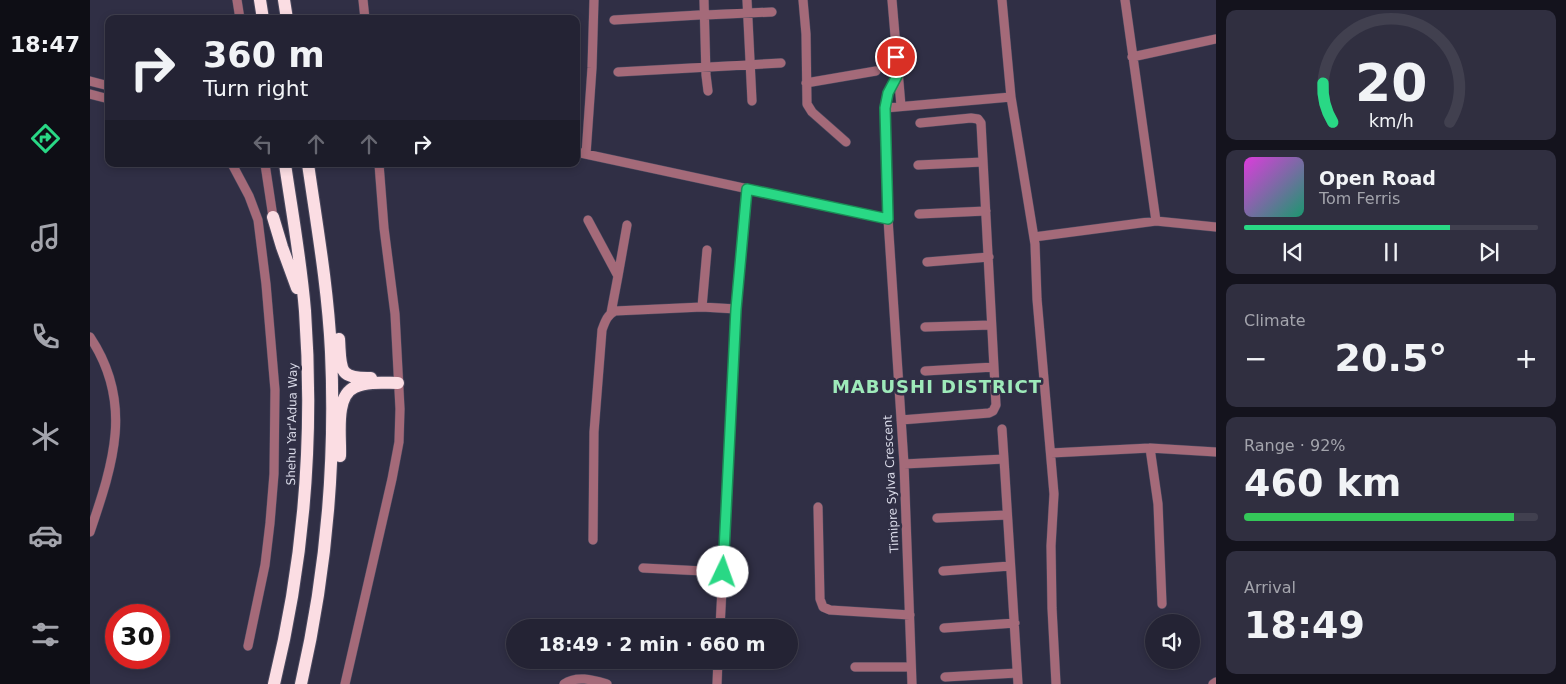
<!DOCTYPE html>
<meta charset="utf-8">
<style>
body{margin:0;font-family:"DejaVu Sans",sans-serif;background:#302f40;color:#f1f3f6;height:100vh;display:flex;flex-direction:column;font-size:19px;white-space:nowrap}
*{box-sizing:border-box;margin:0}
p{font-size:16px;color:#a3a4ac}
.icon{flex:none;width:28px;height:28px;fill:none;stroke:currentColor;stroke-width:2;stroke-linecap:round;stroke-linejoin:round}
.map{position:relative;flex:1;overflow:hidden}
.drawer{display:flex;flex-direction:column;gap:10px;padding:10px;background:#14131d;width:350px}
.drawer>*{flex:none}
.guide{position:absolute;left:15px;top:15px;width:475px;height:152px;border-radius:10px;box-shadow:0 2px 8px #0003,0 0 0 1px #41404f;background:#242334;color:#f1f3f6;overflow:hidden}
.controls{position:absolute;left:1055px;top:614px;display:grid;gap:10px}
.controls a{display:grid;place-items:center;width:55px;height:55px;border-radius:50%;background:#242334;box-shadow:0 2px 8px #0003,0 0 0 1px #41404f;font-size:25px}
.speed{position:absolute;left:15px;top:604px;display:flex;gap:10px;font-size:25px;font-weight:700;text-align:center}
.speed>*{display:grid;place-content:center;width:65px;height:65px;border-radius:50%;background:#242334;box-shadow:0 2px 8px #0003,0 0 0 1px #41404f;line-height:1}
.speed .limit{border:8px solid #d22;background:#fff;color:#111}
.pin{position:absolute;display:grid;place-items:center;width:42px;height:42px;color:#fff;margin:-21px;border:2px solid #fff;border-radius:50%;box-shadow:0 1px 5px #0007}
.me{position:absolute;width:55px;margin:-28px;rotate:3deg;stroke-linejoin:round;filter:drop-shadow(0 0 4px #0008)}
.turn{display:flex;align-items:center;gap:18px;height:105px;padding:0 15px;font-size:22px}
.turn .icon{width:65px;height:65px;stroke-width:2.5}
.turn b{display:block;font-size:35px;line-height:42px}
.lanes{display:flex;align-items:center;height:48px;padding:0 15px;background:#0003;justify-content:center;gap:25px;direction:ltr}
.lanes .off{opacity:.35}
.big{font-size:38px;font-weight:700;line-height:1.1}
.drawer .widget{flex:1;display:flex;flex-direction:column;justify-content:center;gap:8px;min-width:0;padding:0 18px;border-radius:10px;background:#302f40}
.drawer .dial{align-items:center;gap:0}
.dial svg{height:130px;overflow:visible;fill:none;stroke:#41404f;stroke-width:7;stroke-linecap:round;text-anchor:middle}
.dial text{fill:#f1f3f6;stroke:none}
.song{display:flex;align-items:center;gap:15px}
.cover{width:60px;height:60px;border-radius:8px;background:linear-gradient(135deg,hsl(300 70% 55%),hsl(160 70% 35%))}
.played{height:5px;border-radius:2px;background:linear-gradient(90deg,#29d885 70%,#41404f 70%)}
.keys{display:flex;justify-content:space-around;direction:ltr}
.heat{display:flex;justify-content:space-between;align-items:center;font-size:28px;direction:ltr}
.charge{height:8px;border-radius:4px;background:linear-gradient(90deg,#34c759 92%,#41404f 0)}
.trip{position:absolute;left:416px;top:619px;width:292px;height:50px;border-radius:25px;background:#242334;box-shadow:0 2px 8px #0003,0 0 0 1px #41404f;font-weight:700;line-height:50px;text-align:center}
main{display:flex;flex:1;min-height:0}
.tabs{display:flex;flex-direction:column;width:90px;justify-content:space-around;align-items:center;background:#0e0e15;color:#a3a4ac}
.tabs .icon{width:35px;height:35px}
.tabs .selected{color:#29d885}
.tabs b{font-size:22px;color:#f1f3f6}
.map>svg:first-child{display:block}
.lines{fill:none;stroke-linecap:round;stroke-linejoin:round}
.minor-casing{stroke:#4b4a5f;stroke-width:10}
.highway-casing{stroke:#4b4a5f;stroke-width:14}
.minor{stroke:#a46a79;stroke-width:9}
.highway{stroke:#fbdde3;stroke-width:12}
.route-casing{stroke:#1b8c56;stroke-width:12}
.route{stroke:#29d885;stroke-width:9}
.labels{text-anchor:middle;stroke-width:5;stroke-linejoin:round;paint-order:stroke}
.street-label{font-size:12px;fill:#d8d9e7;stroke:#302f45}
.district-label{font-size:18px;font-weight:bold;letter-spacing:1px;fill:#9eeaba;stroke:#302f45}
</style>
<main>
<nav class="tabs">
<b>18:47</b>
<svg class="icon selected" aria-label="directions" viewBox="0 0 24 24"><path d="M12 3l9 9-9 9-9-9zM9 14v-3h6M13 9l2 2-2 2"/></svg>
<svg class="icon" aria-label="music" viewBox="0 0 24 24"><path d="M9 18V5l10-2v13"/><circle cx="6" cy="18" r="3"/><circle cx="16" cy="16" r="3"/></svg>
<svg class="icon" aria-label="phone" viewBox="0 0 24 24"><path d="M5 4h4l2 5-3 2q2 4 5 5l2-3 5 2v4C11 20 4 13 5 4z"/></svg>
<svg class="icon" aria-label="climate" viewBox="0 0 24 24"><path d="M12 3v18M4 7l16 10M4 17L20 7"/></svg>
<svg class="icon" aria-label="car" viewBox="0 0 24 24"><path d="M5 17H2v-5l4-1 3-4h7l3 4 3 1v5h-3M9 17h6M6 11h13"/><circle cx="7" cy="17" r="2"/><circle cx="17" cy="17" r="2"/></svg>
<svg class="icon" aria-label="filters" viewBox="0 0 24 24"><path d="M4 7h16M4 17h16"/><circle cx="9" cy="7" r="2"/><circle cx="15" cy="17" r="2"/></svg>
</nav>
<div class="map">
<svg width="1126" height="684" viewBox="0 0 1126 684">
<rect width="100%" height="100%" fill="#302f45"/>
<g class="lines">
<defs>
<path id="minor" d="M147,0L150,19
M273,0L275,19
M614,0L616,75L618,91
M657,0L662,101
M713,0L716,34L717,104L722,112L756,142
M802,0L811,106
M912,0L921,97L945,244L947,299L964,494L961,546L962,608L966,684
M1035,0L1066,221
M615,15L682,12
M524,20L609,15
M1042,57L1126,39
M528,72L691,63
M807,76L798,93L795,108L798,219L814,464L822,684
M0,81L19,86
M716,83L786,71
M0,94L19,99
M795,108L921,97
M486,152L798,219
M496,154L502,68L504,0
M142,164L159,196L168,220L176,284L185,390L184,474L180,523L175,565L158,646
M175,164L183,217
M828,165L893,162
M829,214L896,211
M498,220L528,276L521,313
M944,237L1066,221L1126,227
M837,262L899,257
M528,276L537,225
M612,307L617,250
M835,327L901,325
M0,337C44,403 23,464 0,532
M835,371L904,367
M811,420L899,413L903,411L906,405L891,123L888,119L881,118L830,123
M912,429L914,459
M1060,448L1068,504L1072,604
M961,453L1060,448L1126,452
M814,464L914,459L928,684
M728,507L730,599L733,607L740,610L820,615
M847,518L917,515
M503,540L504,432L512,330C515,322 517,315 525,311L612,307L646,309
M553,568L633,572
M853,571L920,566
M630,628L646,309L657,189
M854,628L925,623
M765,667H821
M855,677L927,673
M255,684L302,479L309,442L310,409L305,314L294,228L289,164
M474,684C487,675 503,680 517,684
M627,684L628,660
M1123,684L1126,682"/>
<path id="highway" d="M170,0L173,19
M194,0L197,19
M183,217L192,247L207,288
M249,339C251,368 247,379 281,378
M250,456C251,437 244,396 265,387C278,381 295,383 308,383
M184,684C214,562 224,436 215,311C211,261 202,212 195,164
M211,684C236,575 246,464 241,352C238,289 227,226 218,164"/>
</defs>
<use href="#minor" class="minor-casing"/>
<use href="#highway" class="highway-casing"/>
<use href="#minor" class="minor"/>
<use href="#highway" class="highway"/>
</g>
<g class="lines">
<defs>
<path id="route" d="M633,572L646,309L657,189L798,219L795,108L798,93L807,76L806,57"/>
</defs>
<use href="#route" class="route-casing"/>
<use href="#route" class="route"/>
</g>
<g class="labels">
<g class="street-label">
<text transform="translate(202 424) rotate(-89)" y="4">Shehu Yar'Adua Way</text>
<text transform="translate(801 484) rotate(-93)" y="4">Timipre Sylva Crescent</text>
</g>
<g class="district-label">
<text x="847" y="393">MABUSHI DISTRICT</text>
</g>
</g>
</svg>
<div class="controls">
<a><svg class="icon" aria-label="sound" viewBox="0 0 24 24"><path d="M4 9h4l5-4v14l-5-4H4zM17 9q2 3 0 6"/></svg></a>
</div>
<div class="speed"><div class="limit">30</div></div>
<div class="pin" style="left:806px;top:57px;background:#d93025"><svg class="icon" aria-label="arrive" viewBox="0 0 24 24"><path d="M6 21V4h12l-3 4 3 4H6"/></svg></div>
<svg class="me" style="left:633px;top:572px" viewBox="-20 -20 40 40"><circle r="19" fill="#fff"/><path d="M0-13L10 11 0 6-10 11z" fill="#29d885"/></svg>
<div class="trip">18:49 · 2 min · 660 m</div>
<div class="guide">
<div class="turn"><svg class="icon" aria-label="right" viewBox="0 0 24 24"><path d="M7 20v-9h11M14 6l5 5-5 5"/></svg><div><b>360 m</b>Turn right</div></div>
<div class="lanes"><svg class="icon off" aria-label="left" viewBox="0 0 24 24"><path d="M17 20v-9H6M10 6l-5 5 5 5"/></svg><svg class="icon off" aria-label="ahead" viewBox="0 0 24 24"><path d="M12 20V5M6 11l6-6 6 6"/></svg><svg class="icon off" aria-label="ahead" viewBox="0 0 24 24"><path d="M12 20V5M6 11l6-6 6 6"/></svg><svg class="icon" aria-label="right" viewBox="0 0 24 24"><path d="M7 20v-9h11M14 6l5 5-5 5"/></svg></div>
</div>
</div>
<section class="drawer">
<div class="widget dial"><svg viewBox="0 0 100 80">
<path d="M14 69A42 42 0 1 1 86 69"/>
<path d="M14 69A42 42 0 0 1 8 45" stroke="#29d885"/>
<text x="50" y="56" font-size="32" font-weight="700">20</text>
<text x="50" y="72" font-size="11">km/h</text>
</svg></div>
<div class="widget">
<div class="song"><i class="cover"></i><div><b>Open Road</b><p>Tom Ferris</p></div></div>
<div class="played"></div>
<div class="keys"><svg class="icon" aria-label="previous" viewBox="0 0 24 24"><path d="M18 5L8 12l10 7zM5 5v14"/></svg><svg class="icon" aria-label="pause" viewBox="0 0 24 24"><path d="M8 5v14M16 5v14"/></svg><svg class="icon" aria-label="next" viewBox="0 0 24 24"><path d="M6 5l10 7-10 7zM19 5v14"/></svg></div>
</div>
<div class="widget"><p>Climate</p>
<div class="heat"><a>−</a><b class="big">20.5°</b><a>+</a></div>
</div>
<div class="widget"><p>Range · 92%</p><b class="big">460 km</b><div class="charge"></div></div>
<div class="widget"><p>Arrival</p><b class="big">18:49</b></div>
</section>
</main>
